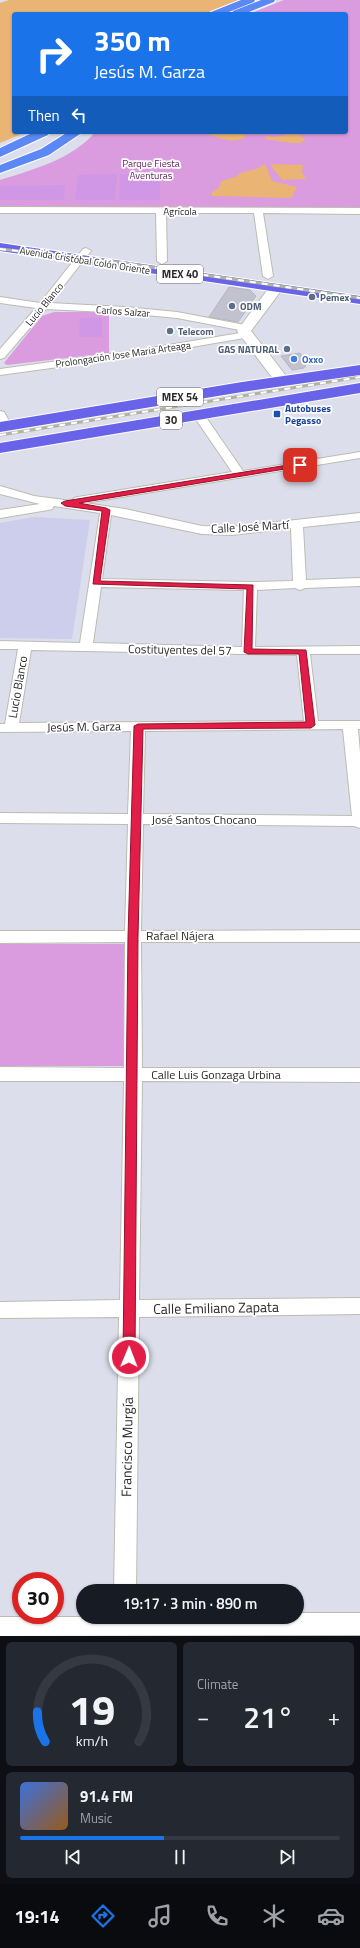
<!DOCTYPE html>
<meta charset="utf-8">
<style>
body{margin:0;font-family:"Titillium Web",sans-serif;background:#242831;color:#f1f3f6;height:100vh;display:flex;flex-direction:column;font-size:15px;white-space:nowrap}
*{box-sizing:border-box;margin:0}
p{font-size:13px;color:#9ea1a6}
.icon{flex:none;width:22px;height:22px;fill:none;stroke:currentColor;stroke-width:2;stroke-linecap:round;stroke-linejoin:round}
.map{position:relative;height:1636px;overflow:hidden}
.panel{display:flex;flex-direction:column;gap:6px;padding:6px;background:#0d0f14;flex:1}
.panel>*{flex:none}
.hud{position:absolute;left:12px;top:12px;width:336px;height:122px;border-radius:4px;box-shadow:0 1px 3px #0004;background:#1a73e8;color:#fff;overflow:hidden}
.speed{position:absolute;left:12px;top:1572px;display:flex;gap:8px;font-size:20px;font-weight:700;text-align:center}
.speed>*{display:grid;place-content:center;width:52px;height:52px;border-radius:50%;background:#171b24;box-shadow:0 1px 3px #0004;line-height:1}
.speed .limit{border:6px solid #d22;background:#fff;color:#111}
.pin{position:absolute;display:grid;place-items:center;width:34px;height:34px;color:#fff;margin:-17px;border-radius:8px;box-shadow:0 2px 6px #0006}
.me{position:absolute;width:44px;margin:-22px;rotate:1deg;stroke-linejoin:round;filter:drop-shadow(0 0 3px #0008)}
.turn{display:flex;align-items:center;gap:14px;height:84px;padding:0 16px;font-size:18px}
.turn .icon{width:52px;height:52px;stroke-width:2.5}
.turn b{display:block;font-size:28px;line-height:34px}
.then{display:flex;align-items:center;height:38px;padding:0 16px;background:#0003;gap:8px;font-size:15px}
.big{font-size:30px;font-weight:600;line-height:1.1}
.panel .tile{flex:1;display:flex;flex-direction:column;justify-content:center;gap:6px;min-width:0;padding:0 14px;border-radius:6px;background:#242831}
.panel .dial{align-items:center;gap:0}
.dial svg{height:104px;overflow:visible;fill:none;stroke:#363941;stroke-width:7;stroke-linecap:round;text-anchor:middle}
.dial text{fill:#f1f3f6;stroke:none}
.song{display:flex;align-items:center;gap:12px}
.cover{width:48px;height:48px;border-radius:6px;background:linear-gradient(135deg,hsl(220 70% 55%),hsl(30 70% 35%))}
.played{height:4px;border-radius:2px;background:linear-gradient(90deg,#1a73e8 45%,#363941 45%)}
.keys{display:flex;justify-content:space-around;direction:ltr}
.heat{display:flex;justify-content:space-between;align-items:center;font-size:22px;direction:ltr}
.panel .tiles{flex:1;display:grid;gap:6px;grid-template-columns:1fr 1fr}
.tile:last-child{grid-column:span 2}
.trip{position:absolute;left:76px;top:1584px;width:228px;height:40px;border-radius:20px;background:#171b24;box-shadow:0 1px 3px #0004;font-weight:600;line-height:40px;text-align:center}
.tab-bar{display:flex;height:64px;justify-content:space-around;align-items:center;background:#090b0e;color:#9ea1a6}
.tab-bar .icon{width:28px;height:28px}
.tab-bar .on{color:#1a73e8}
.tab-bar b{font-size:18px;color:#f1f3f6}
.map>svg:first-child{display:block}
.education{fill:#ccceec}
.green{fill:#db9bdf}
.pitch{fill:#cf97e6}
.water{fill:#e9b474}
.building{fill:#c1c2ce;stroke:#b6b7c6}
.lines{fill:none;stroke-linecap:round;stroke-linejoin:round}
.street-casing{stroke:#bcbdb0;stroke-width:2}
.secondary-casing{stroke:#bcbdb0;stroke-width:2}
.primary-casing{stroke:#fff;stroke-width:2}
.highway-casing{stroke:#fff;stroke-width:2}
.street{fill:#fff;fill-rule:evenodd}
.secondary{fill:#fff;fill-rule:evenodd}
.primary{fill:#6963ea;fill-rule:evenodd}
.highway{fill:#5c88f6;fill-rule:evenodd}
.rail-casing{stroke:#b0b39f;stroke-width:3}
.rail{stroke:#fff;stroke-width:2;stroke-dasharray:6;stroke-linecap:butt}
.route{fill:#e11d48;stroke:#92132f}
.service-dot{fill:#5c6f8a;stroke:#fff;stroke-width:1.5}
.shop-dot{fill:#3f7fe0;stroke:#fff;stroke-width:1.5}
.transit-dot{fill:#1a4fb4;stroke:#fff;stroke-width:1.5}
.labels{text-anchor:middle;stroke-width:3.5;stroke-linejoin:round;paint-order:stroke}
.far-park-label{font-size:10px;fill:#631d5e;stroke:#fff}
.far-street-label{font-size:10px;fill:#2a2a2a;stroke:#fff}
.far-service-label{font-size:10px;font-weight:bold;fill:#4e5e75;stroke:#fff;text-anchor:start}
.far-shop-label{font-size:10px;font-weight:bold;fill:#366cbe;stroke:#fff;text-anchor:start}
.far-transit-label{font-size:10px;font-weight:bold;fill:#164399;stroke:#fff;text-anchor:start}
.shield{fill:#fff;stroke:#6a6a6a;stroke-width:1}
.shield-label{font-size:11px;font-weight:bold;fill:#2a2a2a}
.street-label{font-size:12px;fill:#2a2a2a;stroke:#fff}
.near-street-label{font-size:14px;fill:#2a2a2a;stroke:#fff}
</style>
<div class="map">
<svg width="360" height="1636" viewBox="0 0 360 1636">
<rect width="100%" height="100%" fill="#dcdeeb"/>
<path class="education" d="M34,517L90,520L72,639L0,638V523Z"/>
<path class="green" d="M284,0H360V207H0V180C32,170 73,159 95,132H346V14H249Z
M54,312H109V353L7,365L4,363L42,316Z
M0,944H127L124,1066H0Z"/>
<path class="pitch" d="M117,174L115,200H75L78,175Z
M120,174H160V200H119Z
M65,185L64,200H0V186Z
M80,318H102V337H79Z"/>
<path class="water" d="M9,0H240L207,14H14V132H26L0,143V3Z
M205,132H240L246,136C236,146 218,137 206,134Z
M291,134L301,135L305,140L300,143H291L265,139L266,136L274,137Z
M265,164L272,181L297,187L291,198L212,196V192L219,188L221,181L236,177L240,173L256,169Z
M271,164L304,165L301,171L306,179L282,180C279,174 273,171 271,164Z"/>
<path class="building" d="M229,287L250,290L256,296L238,322L209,317Z
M300,353L308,362L304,368L292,370L281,356Z"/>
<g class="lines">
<defs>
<path id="street" d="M0,207L360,208V214L263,213L273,276L268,279L263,276L254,213H166L167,261L162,264L157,261L156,213H0Z
M86,248L91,251L50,303L125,307L177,312L245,325L250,328L245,331L177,318L125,313L46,309L4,358L0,359V349L36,308L0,303V297L40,303L83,249Z
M246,332L251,335L250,337L139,356L0,375V369L139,350Z
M0,411L4,412L12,426L10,428H2L0,425Z
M199,412L203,413L243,471L360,452V458L85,503L125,509L202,526L232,527L360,513V521L303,527L306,580L360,578V586L305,588L300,590L295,588L257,590L255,647L360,646V654H310L318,721H360V729H358L360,753V828L354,826L143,824L141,931L360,930V942H141L142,1068H360V1082L142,1081L139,1300L360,1298V1314L139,1317L136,1591H114L119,1317L0,1318V1302L120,1300L124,1081H0V1067L124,1068L125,942L0,943V931H125L128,824L0,823V813L128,814L131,731L0,732V724H5L18,649H0V641L80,643L100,513L54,506L52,509L48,510L0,518V510L40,504L0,494V486L34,496L72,501L74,498L78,497L232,472L193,415ZM111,515L202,534L232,535L291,528L293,581L251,582L102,579ZM101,587L244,590L242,647L93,643ZM31,650L297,655L304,721L19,723ZM343,729L352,816L143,814L145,731Z
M297,1613H360V1635L0,1636V1617H297Z"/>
<path id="secondary" d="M276,284L281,285L283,288L251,331L290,381L287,384H277L237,331L271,285Z"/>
<path id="primary" d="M0,243L360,296V304L0,251Z
M360,365V375L242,392L0,432V422L242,382Z
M360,383V393L0,453V443Z"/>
<path id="highway" d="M241,0H255L254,2L224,14H210L211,12Z
M261,0H275L274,2L244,14L232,13L233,11Z
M34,132H50L48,135L0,157V148Z
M68,132H83L49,155L0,173V165L41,149Z"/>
</defs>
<use href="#street" class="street-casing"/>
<use href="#secondary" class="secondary-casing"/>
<use href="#primary" class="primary-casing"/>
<use href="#highway" class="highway-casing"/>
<use href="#street" class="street"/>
<use href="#secondary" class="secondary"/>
<use href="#primary" class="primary"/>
<use href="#highway" class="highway"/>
<defs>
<path id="rail" d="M0,249L103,260L360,298
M0,435L360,377"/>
</defs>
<use href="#rail" class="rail-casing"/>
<use href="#rail" class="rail"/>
</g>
<path class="route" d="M300,463L303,464V466L79,503L106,508L110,510L100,581L253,585L252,649L306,650L315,725L311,728L143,729L138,937L135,1357L133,1360L129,1362L124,1360L123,1357L128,937L134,726L138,724L306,722L299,654H248L244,652L247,589L93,584L102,511L65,506L61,503L65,501Z"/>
<g class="service-dot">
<circle cx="312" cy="297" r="4"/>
<circle cx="232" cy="306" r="4"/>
<circle cx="170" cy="331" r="4"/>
<circle cx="287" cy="349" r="4"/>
</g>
<circle class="shop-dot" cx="294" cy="359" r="4"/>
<rect class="transit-dot" x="273" y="410" width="8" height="8" rx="2"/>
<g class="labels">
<g class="far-park-label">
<text x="151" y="167">Parque Fiesta<tspan x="151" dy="12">Aventuras</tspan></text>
</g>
<g class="far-street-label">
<text x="180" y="215">Agrícola</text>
<text transform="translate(85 260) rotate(9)" y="4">Avenida Cristóbal Colón Oriente</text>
<text transform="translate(44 304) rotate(-50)" y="4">Lucio Blanco</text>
<text transform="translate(123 311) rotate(4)" y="4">Carlos Salzar</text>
<text transform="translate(123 354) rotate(-8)" y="4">Prolongación Jose Maria Arteaga</text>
</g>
<g class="far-service-label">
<text x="320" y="301">Pemex</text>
<text x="240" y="310">ODM</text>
<text x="178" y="335">Telecom</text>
<text x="279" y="353" text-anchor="end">GAS NATURAL</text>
</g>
<g class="far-shop-label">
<text x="302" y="363">Oxxo</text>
</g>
<g class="far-transit-label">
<text x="285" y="412">Autobuses<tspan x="285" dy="12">Pegasso</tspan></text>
</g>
<g class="shield">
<rect x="157" y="265" width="46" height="18" rx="3"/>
<rect x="157" y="388" width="46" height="18" rx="3"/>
<rect x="160" y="411" width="22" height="18" rx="3"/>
</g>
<g class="shield-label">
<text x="180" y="278">MEX 40</text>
<text x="180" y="401">MEX 54</text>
<text x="171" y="424">30</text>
</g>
<g class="street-label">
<text transform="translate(250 527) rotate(-3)" y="4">Calle José Martí</text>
<text transform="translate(180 650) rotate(1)" y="4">Costituyentes del 57</text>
<text transform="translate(18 687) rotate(-80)" y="4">Lucio Blanco</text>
<text transform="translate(84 727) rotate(-1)" y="4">Jesús M. Garza</text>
<text x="204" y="824">José Santos Chocano</text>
<text x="180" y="940">Rafael Nájera</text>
<text x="216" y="1079">Calle Luis Gonzaga Urbina</text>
</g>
<g class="near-street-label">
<text transform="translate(216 1308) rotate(-1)" y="5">Calle Emiliano Zapata</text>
<text transform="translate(127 1447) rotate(-89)" y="5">Francisco Murgía</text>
</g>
</g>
</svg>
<div class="speed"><div class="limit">30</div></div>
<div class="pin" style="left:300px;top:465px;background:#d93025"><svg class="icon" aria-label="arrive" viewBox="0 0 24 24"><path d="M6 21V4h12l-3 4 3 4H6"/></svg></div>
<svg class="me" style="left:129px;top:1357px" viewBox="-20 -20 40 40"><circle r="17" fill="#e11d48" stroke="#fff" stroke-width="3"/><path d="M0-11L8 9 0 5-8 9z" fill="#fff"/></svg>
<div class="trip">19:17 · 3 min · 890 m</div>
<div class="hud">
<div class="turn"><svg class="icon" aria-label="right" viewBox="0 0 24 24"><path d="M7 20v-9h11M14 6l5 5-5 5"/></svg><div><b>350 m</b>Jesús M. Garza</div></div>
<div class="then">Then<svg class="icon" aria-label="left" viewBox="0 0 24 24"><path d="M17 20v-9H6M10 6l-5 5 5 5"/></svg></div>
</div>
</div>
<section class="panel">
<div class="tiles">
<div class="tile dial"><svg viewBox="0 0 100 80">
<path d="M14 69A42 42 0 1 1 86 69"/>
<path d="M14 69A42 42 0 0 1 8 46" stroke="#1a73e8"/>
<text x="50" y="56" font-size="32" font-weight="700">19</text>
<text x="50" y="72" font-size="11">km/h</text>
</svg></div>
<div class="tile"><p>Climate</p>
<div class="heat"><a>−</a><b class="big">21°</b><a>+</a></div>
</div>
<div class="tile">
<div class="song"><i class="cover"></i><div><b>91.4 FM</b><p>Music</p></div></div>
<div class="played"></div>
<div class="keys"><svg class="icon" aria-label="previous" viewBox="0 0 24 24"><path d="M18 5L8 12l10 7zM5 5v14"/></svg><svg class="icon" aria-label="pause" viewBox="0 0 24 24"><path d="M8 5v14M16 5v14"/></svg><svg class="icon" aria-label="next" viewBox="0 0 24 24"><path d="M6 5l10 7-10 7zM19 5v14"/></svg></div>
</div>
</div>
</section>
<nav class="tab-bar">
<b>19:14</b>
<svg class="icon on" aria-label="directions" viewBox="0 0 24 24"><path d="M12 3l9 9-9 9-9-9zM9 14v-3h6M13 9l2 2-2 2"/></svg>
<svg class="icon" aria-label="music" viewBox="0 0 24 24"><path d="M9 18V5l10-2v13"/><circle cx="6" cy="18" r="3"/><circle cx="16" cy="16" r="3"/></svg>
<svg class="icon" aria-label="phone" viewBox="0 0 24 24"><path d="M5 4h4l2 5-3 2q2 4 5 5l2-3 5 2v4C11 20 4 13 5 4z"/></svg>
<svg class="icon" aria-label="climate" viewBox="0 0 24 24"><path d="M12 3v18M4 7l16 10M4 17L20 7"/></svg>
<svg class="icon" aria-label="car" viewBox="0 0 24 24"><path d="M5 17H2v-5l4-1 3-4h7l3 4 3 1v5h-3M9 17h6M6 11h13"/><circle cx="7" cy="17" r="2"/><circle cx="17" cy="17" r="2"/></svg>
</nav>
